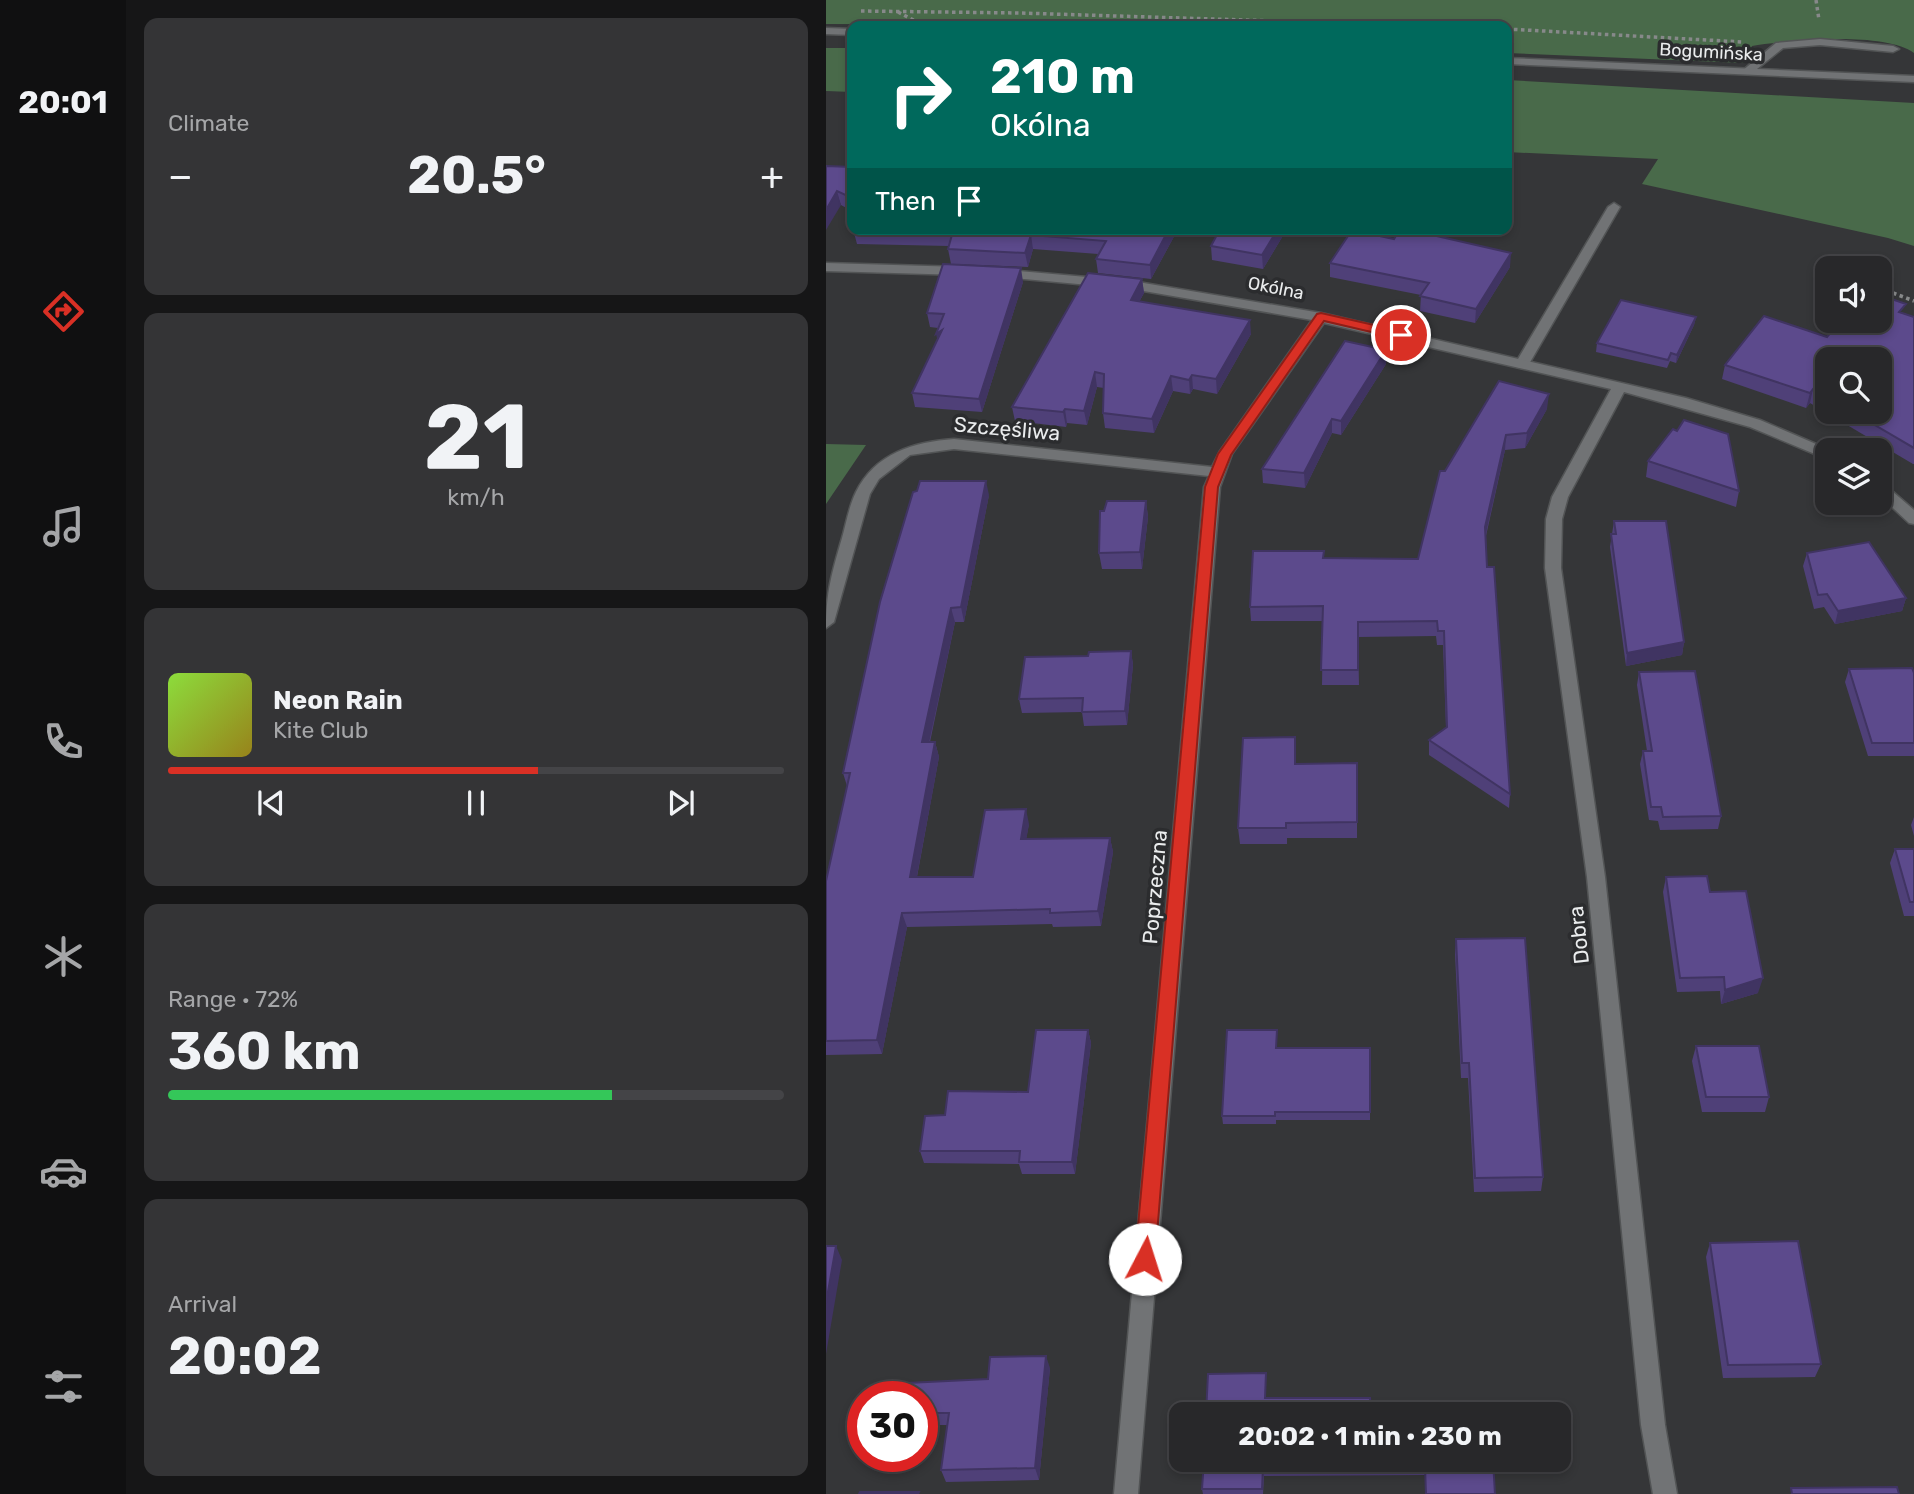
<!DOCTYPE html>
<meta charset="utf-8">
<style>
body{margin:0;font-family:Rubik,sans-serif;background:#343436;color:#f1f3f6;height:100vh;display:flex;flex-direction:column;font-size:26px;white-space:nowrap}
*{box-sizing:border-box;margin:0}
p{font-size:23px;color:#a5a6a8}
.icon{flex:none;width:38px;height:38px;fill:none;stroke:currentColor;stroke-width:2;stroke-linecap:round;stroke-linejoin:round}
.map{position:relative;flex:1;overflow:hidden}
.sheet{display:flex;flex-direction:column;gap:18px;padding:18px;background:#161617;width:700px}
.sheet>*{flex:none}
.banner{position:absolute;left:21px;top:21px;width:665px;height:214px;border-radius:14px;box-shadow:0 4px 10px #0003,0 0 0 2px #444447;background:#00695c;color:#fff;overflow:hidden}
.buttons{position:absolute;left:989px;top:256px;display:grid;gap:14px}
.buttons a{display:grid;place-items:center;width:77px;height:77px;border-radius:14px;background:#28282a;box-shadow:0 4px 10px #0003,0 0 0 2px #444447;font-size:35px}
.speed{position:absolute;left:21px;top:1381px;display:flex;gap:14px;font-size:35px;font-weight:700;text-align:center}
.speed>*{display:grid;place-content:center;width:91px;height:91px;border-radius:50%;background:#28282a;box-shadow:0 4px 10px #0003,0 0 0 2px #444447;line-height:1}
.speed .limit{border:10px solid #d22;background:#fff;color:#111}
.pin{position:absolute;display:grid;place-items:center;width:60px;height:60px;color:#fff;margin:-30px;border:4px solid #fff;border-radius:50%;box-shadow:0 2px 7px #0007}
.me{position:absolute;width:77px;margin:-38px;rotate:5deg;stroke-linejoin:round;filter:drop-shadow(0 0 5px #0008)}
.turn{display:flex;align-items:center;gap:24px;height:147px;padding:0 28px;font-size:32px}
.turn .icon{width:91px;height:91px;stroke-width:2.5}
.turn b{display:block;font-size:49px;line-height:60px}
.then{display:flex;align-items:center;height:66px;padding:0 28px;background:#0003;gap:14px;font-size:26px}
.big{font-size:52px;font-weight:700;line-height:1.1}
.sheet .card{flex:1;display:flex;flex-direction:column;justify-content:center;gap:10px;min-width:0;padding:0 24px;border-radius:14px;background:#343436}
.sheet .dial{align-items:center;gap:0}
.dial b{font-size:91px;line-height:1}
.song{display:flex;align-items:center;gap:21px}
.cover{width:84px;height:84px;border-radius:10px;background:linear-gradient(135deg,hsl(90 70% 55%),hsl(50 70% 35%))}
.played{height:7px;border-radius:4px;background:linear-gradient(90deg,#d93025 60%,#444447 60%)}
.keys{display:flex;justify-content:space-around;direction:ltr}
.heat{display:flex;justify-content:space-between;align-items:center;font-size:38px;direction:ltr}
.charge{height:10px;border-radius:5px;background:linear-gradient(90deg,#34c759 72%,#444447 0)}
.trip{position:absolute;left:343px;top:1402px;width:402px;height:70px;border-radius:14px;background:#28282a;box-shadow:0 4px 10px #0003,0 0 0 2px #444447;font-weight:700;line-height:70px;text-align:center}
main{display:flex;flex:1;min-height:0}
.tabs{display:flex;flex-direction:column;width:126px;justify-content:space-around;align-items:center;background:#101011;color:#a5a6a8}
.tabs .icon{width:49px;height:49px}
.tabs .on{color:#d93025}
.tabs b{font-size:32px;color:#f1f3f6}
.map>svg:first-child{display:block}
.green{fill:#496a4a}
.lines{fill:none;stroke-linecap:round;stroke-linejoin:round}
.service-casing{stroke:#525455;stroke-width:3}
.minor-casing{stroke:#525455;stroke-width:3}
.tertiary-casing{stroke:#525455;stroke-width:3}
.path{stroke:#87898a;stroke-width:3.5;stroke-dasharray:3.5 3.5;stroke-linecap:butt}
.service{fill:#717375;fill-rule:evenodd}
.minor{fill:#717375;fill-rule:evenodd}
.tertiary{fill:#717375;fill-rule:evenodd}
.wall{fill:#4f4078;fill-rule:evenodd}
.shaded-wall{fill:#403462}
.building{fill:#5c4a8c;stroke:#403462;stroke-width:2}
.route{fill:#d93025;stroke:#8d1f18;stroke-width:2}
.labels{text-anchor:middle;stroke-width:7;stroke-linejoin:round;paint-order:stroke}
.far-street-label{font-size:18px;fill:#eaeced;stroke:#2b2c2e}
.street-label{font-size:21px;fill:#eaeced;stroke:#2b2c2e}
</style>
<main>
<nav class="tabs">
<b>20:01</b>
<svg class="icon on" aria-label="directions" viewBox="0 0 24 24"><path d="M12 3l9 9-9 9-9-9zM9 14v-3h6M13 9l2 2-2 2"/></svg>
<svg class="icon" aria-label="music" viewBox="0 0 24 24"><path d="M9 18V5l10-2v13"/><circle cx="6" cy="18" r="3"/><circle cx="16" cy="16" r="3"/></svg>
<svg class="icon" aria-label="phone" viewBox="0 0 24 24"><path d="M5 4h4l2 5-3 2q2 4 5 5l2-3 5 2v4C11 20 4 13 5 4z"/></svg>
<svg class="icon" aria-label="climate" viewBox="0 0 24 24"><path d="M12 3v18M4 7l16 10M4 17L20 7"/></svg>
<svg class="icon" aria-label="car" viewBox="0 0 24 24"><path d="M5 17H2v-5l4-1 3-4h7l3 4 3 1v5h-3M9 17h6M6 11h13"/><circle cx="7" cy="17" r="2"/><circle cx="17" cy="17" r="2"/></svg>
<svg class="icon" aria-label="filters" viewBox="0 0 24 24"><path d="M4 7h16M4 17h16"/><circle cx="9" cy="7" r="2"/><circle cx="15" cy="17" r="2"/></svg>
</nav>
<section class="sheet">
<div class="card"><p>Climate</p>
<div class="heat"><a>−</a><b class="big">20.5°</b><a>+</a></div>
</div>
<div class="card dial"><b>21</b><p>km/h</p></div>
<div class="card">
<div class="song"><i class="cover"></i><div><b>Neon Rain</b><p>Kite Club</p></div></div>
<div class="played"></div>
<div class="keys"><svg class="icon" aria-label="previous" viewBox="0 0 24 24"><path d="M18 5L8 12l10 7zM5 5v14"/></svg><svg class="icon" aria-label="pause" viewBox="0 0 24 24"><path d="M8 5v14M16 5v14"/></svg><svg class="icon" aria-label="next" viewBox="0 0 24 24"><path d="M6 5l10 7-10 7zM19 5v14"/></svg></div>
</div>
<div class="card"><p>Range · 72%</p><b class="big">360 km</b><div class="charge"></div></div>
<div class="card"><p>Arrival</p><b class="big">20:02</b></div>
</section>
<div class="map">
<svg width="1088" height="1494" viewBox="0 0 1088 1494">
<rect width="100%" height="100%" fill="#353638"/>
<path class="green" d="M0,0H1088V53C1058,31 963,40 926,46L918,63L681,53V26L0,24Z
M0,48H26V92L0,91Z
M681,80L1088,103V246L1062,238L816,184L832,159L681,152Z
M0,444L40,445L0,504Z"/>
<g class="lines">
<defs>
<path id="service" d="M994,39L1067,46L1073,49L1067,52L994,45L957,48L926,73L916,71L950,43Z
M788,203L794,207L703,364L696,368L691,367L689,364L782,207Z"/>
<path id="minor" d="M0,263L136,267L143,271L136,275L0,271Z
M171,269L306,281L495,313L860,398L934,420L1004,450H1001V459L996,457L924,427L798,392L742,497L736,519L735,568L779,877L839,1425L851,1494H827L815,1425L761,877L719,568L720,519L726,497L785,389L498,323L406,454L394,487L312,1494H288L378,487L383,476L128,449L84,455L53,479L44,494L8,622L0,628C0,593 6,572 16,538C20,524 23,506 30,492C49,453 88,442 128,439L386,467L394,451L486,320L306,289L166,276L164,273Z
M1054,483L1059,485L1088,510V524L1083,523L1054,496Z"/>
<path id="tertiary" d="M0,28L26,29V35L0,34Z
M681,58L1088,76V82L681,64Z"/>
</defs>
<use href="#service" class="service-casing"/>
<use href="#minor" class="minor-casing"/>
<use href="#tertiary" class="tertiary-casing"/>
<path class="path" d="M990,0L993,20
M35,11L194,13L612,26
M72,12L99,26
M681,29L917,42
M1054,288L1088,301"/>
<use href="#service" class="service"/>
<use href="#minor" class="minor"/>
<use href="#tertiary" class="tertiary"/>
</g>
<path class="wall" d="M0,166L26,167V211L15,205Z
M27,229L351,231L325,279L272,273L270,259L272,254L207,249L202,267L125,264L122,249L123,246L31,244Z
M461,229L437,269L386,260L385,246Z
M504,263L684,267L649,323L594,311L595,295L504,277Z
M316,279L318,293L313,302L425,334L391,394L367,389L364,394L347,391L328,433L279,428L277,413L278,388L271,387L261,425L241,423L240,427L189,421L186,407Z
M197,282L156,412L89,407L86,393L111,341L112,328L104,327L101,313Z
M1078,313L1088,317V464H1087L984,403L980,408L896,379L899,365L1001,337ZM1001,359L1054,411H1001Z
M870,317L868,325L850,363L844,361L841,368L770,352L771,343Z
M560,350V364L515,435L506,433L479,488L437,483L436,469Z
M721,409L699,448L679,450L660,536L661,567L684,794L683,808L603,755V740L620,728L617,645H611L610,636L532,637L533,685H496L497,621H425L424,607L498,558L592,559L619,471Z
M822,461L913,491L910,507L820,477Z
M163,495L138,622H129L104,742H109L113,757L91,877H147L203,824L200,839L284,838L287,852L275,926L227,927L226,924L81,927L56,1054L0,1055V881L21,786L17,773Z
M320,501L322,517L316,569H276L273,553L278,511Z
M788,521L858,642L856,655L800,666L784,547Z
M981,553L1080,598L1076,611L1009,624L998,607L988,609L977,566Z
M305,651L307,665L301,725L258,726L256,712L196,713L193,699L262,656Z
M1023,669L1088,673V756H1042L1019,682Z
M813,672L895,816L892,829L834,830L832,821L823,820L814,764L817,751H821L811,685Z
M531,763V838H461V844H414L412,828L470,764Z
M1088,817V836L1085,825Z
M1069,849H1088V916H1078L1064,863Z
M840,877L884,892L932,993L895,1004L894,991L851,992L837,892Z
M630,939L717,1177L715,1191L648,1192L642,1078H635L629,954Z
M262,1030L265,1043L249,1174H196L193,1164L98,1163L94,1151L119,1115L202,1092Z
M870,1046L943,1097L939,1112H876L866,1061Z
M451,1048H544V1120H450V1124H397L396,1116Z
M884,1243L995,1364L989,1377L897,1378L880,1257Z
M224,1368L213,1480L120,1482L115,1470L121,1425H96V1396Z
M378,1460H667L669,1494H600L599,1475L438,1476L437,1494H377L376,1489Z"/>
<path class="shaded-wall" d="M11,191L15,205L0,230V210Z
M343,229H351V231L325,279L324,265Z
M452,229H461L437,269L436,255Z
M205,235L207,249L202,267L199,253Z
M685,253L684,267L649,323L650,309Z
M195,268L197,282L156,412L153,399Z
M316,279L318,293L306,314L305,300Z
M870,317L868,325L850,363L851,355Z
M424,320L425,334L391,394L390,379Z
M116,330L113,347L110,334Z
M560,350V364L515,435V421Z
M269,372L271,387L261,425L258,411Z
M366,375L367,389L364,394L363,380Z
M345,376L347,391L328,433L326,419Z
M987,389L984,403L980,408L984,393Z
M723,394L721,409L699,448L701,433Z
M239,409L241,423L240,427L237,412Z
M506,419V433L479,488L478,473Z
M680,435L679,450L658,542L659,527Z
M160,481L163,495L138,622L135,607Z
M320,501L322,517L316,569L314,552Z
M1080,598L1076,611L1009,624L1012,611Z
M125,608L129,622L100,757L96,742Z
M858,642L856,655L800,666L801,653Z
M305,651L307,665L301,725L299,711Z
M109,742L113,757L88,892L84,877Z
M200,809L203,824L198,853L195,839Z
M284,838L287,852L275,926L272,911Z
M76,913L81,927L56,1054L51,1040Z
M937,978L932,993L895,1004L899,990Z
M262,1030L265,1043L249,1174L246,1162Z
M10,1246L16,1260L0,1354V1303Z
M220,1356L224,1368L213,1480L209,1468Z"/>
<path class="building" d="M0,166L26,167V198L11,191L0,210Z
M36,229H343L324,265L270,259L280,241L205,235L199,253L122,249L127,231Z
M394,229H452L436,255L385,246Z
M574,229H580L685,253L650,309L594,296L603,283L504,263L526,230L568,239Z
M117,264L195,268L153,399L86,393L116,330L110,334L118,314L101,313Z
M262,273L316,279L305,300L424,320L390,379L366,375L363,380L345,376L326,419L277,413L278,374L269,372L258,411L239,409L237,412L186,407Z
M1054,295L1080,304L1073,312L1088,317V448L1025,411H1054V359H1001V397L987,389L984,393L899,365L938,316L1001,337L1015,320H1054Z
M795,300L870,317L851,355L845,353L842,360L771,343Z
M519,341L560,350L515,421L506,419L478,473L436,469Z
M673,381L723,394L701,433L680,435L659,527L661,567H668L684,794L603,740L621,727L618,631H612L611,621L532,622V670H495L497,606L424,607L427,551H498L497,558L592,559L614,471H619Z
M858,420L902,434L913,491L822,461L847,429L851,431Z
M94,481H160L135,607L125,608L96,742H109L84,877H147L159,810L200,809L195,839L284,838L272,911L224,913V909L76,913L51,1040L0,1041V881L24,773H17L54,602L87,492L91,491Z
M281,501H320L314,552L273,553L274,511H278Z
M788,521H840L858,642L801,653L785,534H790Z
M1043,542L1080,598L1012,611L1001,594L992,595L981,553Z
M305,651L299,711L256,712L257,698L193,699L199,657L262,656L263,652Z
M1086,668L1088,673V743H1046L1023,669Z
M869,671L895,816L837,817L835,807H825L817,751H826L813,672Z
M469,737V764L531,763V822L460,823V828H412L417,738Z
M1069,849H1088V902H1084Z
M881,876L884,892L920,891L937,978L899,990L898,977L854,978L840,877Z
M699,938L717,1177L649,1178L643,1063H636L630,939Z
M210,1030H262L246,1162H193L194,1151H94L99,1116L119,1115L122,1091L202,1092Z
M401,1030H451L450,1048H544V1112H449V1116H396Z
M870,1046H933L943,1097H880Z
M972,1241L995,1364L902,1365L884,1243Z
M0,1246H10L0,1303Z
M220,1356L209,1468L115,1470L123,1413H96V1396H79L81,1383L162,1379L164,1357Z
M440,1373L439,1398H544L545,1414H380L382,1374Z
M378,1460H667L669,1494H600L599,1467L437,1468L436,1489H376Z
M1071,1487L1073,1494H966L965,1488Z
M34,1492H93L92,1494H33Z"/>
<path class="route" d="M495,313L579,332L581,335L575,339L498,321L405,455L392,487L329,1259L326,1265L319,1268L312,1265L309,1259L379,487L392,454L491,314Z"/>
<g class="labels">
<g class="far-street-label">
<text transform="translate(885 52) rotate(3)" y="6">Bogumińska</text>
<text transform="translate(450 288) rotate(11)" y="6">Okólna</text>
</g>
<g class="street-label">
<text transform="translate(181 429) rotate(5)" y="7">Szczęśliwa</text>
<text transform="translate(329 887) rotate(-85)" y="7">Poprzeczna</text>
<text transform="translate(753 935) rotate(-96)" y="7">Dobra</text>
</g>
</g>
</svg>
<div class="buttons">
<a><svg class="icon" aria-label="sound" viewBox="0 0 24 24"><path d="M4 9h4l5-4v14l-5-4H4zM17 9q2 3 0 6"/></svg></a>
<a><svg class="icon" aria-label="search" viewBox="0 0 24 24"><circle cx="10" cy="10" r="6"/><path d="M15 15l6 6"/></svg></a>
<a><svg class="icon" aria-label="layers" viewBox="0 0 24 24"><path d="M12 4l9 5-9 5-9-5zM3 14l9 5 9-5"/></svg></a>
</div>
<div class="speed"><div class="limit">30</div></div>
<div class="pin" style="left:575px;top:335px;background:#d93025"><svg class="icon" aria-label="arrive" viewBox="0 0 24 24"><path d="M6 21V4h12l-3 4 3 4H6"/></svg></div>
<svg class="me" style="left:319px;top:1259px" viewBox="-20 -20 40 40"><circle r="19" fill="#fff"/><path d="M0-13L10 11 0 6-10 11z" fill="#d93025"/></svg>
<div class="trip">20:02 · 1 min · 230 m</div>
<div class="banner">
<div class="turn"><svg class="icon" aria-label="right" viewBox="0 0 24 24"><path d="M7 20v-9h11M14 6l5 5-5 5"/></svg><div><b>210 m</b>Okólna</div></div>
<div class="then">Then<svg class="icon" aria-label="arrive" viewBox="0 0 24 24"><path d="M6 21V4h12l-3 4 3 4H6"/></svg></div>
</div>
</div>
</main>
